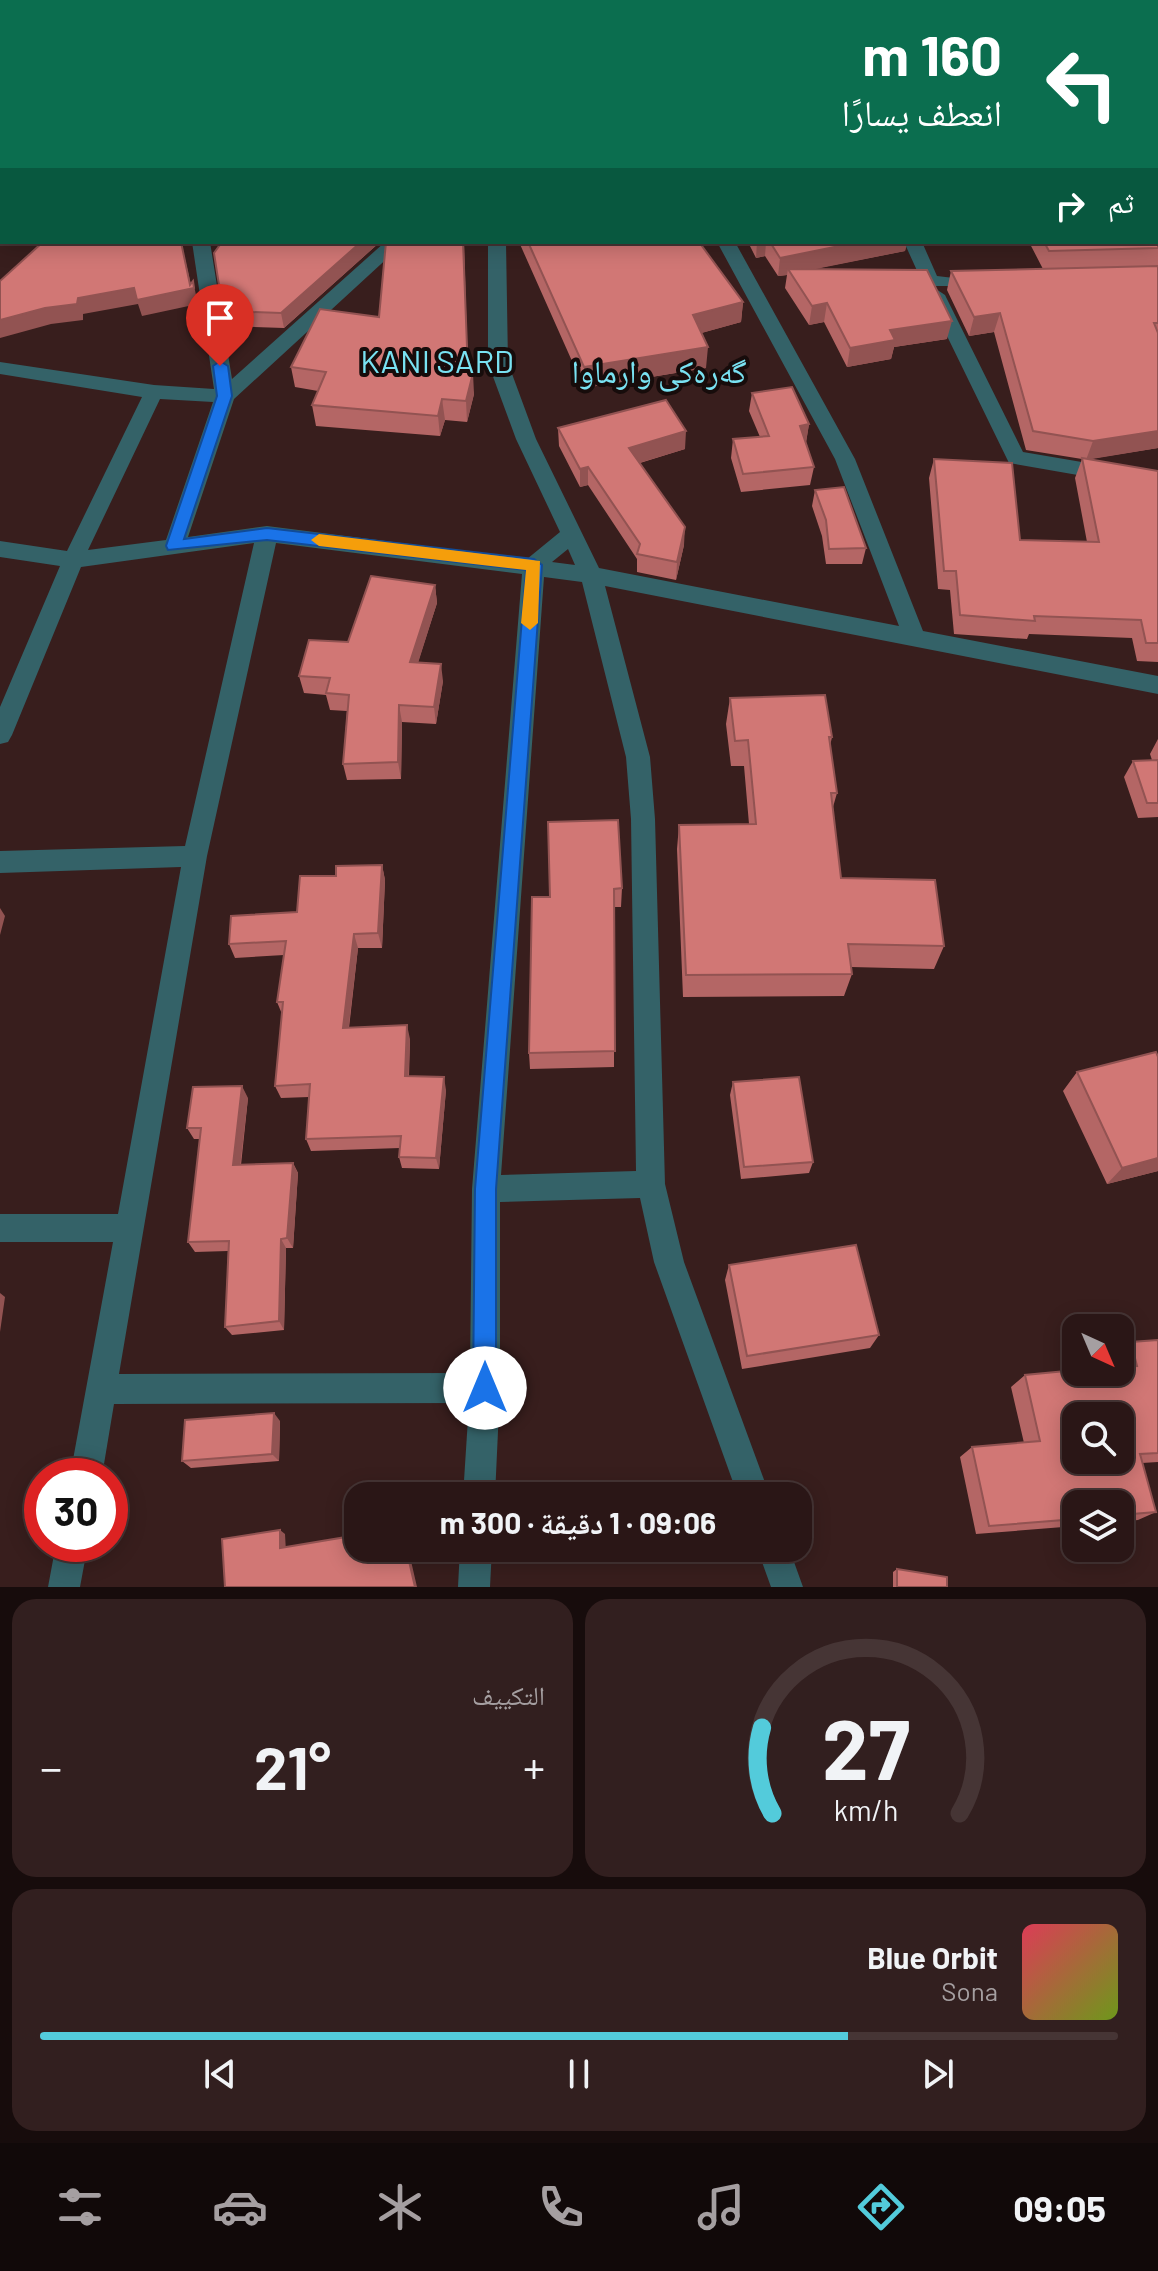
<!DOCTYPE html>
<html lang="ar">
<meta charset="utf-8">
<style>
body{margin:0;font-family:Barlow,"Noto Naskh Arabic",sans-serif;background:#321f1f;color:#f1f3f6;direction:rtl;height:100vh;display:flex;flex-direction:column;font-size:30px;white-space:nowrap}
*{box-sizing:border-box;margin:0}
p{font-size:26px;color:#a59fa1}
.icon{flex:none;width:44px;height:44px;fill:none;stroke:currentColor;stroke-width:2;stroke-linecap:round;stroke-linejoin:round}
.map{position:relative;height:1587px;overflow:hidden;direction:ltr}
.sheet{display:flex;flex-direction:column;gap:12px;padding:12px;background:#170c0c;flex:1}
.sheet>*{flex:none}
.top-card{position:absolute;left:0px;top:0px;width:1158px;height:244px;box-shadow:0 4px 20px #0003,0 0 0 2px #463535;direction:rtl;background:#0b6e4f;color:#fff;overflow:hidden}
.needle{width:52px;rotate:136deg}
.tools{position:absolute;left:1062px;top:1314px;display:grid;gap:16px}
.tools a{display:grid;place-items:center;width:72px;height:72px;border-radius:16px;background:#2a1616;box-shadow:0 4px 20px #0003,0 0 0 2px #463535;font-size:40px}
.speed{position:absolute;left:24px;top:1458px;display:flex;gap:16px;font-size:40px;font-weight:700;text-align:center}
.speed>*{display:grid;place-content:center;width:104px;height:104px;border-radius:50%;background:#2a1616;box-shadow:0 4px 20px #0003,0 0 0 2px #463535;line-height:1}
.speed .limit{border:12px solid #d22;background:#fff;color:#111}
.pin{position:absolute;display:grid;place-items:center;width:68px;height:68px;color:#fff;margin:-82px -34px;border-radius:50% 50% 50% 0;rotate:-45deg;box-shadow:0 0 8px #0007}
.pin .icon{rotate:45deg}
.me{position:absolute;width:88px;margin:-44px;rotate:0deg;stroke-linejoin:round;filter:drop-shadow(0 0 6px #0008)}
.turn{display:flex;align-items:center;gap:28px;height:168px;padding:0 24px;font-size:36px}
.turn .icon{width:104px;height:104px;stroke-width:2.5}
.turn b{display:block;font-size:56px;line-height:68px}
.then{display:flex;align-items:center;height:76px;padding:0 24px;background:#0003;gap:16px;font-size:30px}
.big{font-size:60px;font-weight:700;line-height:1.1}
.sheet .tile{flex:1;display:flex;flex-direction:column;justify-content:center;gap:12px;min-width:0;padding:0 28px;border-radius:24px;background:#321f1f}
.sheet .dial{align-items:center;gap:0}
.dial svg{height:208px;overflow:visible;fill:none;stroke:#463535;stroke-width:7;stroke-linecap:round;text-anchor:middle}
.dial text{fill:#f1f3f6;stroke:none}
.song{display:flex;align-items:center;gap:24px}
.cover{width:96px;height:96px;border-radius:12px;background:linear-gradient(135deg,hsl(350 70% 55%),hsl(80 70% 35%))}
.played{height:8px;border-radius:4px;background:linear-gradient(90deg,#53cbdb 75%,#463535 75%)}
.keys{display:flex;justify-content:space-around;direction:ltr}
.heat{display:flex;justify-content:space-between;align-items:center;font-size:44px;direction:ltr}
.sheet .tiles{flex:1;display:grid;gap:12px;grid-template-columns:1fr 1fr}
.tile:last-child{grid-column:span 2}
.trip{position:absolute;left:344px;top:1482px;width:468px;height:80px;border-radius:24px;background:#2a1616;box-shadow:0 4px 20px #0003,0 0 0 2px #463535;font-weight:700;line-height:80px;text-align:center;direction:rtl}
.menu{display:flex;height:128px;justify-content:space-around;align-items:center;background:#110909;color:#a59fa1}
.menu .icon{width:56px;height:56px}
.menu .on{color:#53cbdb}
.menu b{font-size:36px;color:#f1f3f6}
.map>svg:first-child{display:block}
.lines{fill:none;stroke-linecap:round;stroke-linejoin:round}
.minor{fill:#346268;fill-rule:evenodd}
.wall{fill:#b46665}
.shaded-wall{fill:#925352}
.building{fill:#d17775;stroke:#925352;stroke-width:2;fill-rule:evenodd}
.route{fill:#1a73e8;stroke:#114b97;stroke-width:2}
.slow{fill:#f59e0b}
.labels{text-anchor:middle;stroke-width:8;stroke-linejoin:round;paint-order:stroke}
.quarter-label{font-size:32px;fill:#79e2f2;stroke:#170c0b}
</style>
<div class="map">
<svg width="1158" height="1587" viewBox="0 0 1158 1587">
<rect width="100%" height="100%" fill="#381e1d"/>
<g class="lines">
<path class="minor" d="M20,0H36V2H20Z
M196,0H213L194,2Z
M408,0H424L407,2Z
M518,0H534V2H518Z
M680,0H696L697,2H681Z
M819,0H836L817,2Z
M2,78V91L0,92V79Z
M0,106L2,107V117L0,116Z
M0,189H2L0,201Z
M192,242H210L232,379L385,242H405L234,399L188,537L267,526L527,559L560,532L516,439L488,363V242H506L508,363L536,439L599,568L899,626L835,459L717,242H735L855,459L923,631L1158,676V694L605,586L650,757L655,819L665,1184L684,1262L770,1496H738L654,1262L640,1198L500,1202V1388L495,1496H463L469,1403L114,1404L102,1476H70L113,1242H0V1214H118L181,867L0,873V851L185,846L254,543L81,567L12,735L8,742L0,744V707L60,566L0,557V541L67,551L142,397L0,374V362L154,385L214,389ZM160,399L213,402L166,540L88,550ZM276,543L522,574L472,1189L470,1373L119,1374L207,856ZM568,549L575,565L552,562ZM544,577L582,582L626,757L631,819L636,1171L501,1175Z
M904,242H922L937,276L954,278V286H924Z
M936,289L945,295L1023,452L1158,475V489L1009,463L927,295Z
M56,1544H88L80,1587H48Z
M460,1548H492L490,1587H458Z
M757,1548H789L803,1587H771Z"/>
</g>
<path class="wall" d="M739,0H812L808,2H742Z
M900,0H1158V448L1089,459L1158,471V662L1137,661L1132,638L1029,634L1027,639L954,634L950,590L938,589L929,478L934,459L1020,540L1087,542L1075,478L1082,459L1026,450L994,332L969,336L947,290L951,271L1043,269L1029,242H1156V2H900Z
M222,242H380L284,328L227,326L223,311Z
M386,242H464L468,373L474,394L467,422L445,420L440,436L316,426L312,405L318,391L295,387L291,367L379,317Z
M519,242H699L743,302L741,322L701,333L706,368L584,388Z
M748,242H907L905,251L813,269L947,339L894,347L891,359L847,367L824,322L809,325L785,288L787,275L778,276L765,256L756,258Z
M752,393L809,424L806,442L814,467L810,485L741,492L731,458L733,439L760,437L749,411Z
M558,428L685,449L640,463L684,545L676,580L637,572V559L588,485L580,487L559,446Z
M815,490L866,548L862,564H826L822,536L812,506Z
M435,585L437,603L418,662L443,681L436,724L402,722L401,779L347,780L343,764L347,711L330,710L326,695L304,693L299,676Z
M730,698L832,737L830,746L837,793L833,807L841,878L944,946L934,969L851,967L852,974L844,996L683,997L677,849L679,825L749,824L744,766H731L726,724Z
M1158,739V817L1138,818L1124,777L1133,761L1152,760L1150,754Z
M548,822L622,888L621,907H614V1067L530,1069L529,1053L550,897Z
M382,865L385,880L382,948H358L349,1028L410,1039L409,1077L446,1090L439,1169L402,1168L399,1157L400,1148L311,1151L306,1139L309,1097L281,1098L275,1086L282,1014L277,1002L284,955L235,958L229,944L297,912L336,876Z
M1077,1072L1158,1171L1107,1184L1063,1091Z
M733,1082L813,1162L809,1173L741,1179L730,1095Z
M248,1098L241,1165L293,1163L298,1173L293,1248H286L284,1330L232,1335L225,1327L228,1251L195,1252L188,1242L200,1139H194L187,1128Z
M729,1265L879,1335L870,1348L742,1369L725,1280Z
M1158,1340V1462L1142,1463L1156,1512L1138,1520L1120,1522V1504H1076V1526L976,1534L960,1457L972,1447L1024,1443L1011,1387L1025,1375L1120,1372V1350L1131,1342Z
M280,1421L279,1461L191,1468L182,1461Z
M897,1569L947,1587H893V1572Z"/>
<path class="shaded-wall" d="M341,0H352L351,2H340Z
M787,0H812L808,2H784Z
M181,242L192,289L193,281L198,304L142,316L138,304L83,314V320L51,324L0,338V320L78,298L134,288Z
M361,242H380L284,328L281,313Z
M463,242L469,388L473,373L474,394L467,422L466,401L468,373Z
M757,242H766L765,256L756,258Z
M859,242H907L905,251L791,274L788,269L787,275L778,276L780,258Z
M928,242H949L927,246Z
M743,302L741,322L691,336L693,315Z
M827,303L824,322L809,325L812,306Z
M1000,313L994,332L969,336L974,317Z
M952,321L947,339L894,347L891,359L847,367L850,348L890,330Z
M708,347L706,368L584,388V367Z
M442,399L445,420L440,436L438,416Z
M809,424L806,443L800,426Z
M686,431L685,449L629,466V448Z
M1158,431V448L1086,460L1093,441Z
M588,467V485L580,487V469Z
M685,527L684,545L676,580L677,562Z
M435,585L437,603L413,679L410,662Z
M441,664L443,681L436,724L434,707Z
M399,705L402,722L401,779L398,762Z
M382,865L385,880L382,948L378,933Z
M0,908L5,916L0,935Z
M354,934L358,948L347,1041L343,1028Z
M407,1025L410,1039L408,1089L405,1076Z
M444,1077L446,1090L439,1169L436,1158Z
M242,1086L248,1098L239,1176L233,1165Z
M1158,1158V1171L1107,1184L1122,1168Z
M293,1163L298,1173L293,1248L287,1238Z
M281,1239L286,1248L284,1330L279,1321Z
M0,1293L5,1297L0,1332Z
M274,1413L280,1421L279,1461L272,1454Z
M280,1530L285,1534L286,1552L280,1548Z
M406,1548H408L417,1587H415Z"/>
<path class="building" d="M207,0H341L340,2H206Z
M577,0H674V2H577Z
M759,0H787L784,2H762Z
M904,0H1158V248L1049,251L1044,242H1156V2H908Z
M43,242H181L190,285L193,281L194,288L137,300L134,288L78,298L77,304L45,308L0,320V281Z
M222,242H361L281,313L223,311L214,253Z
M386,242H463L468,373H473L466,401L442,399L438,416L312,405L326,372L291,367L320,309L379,317Z
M528,242H699L743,302L693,315L708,347L584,367Z
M770,242H859L780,258Z
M1158,266V323H1154L1158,333V431L1093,441L1033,431L1000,313L974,317L951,271Z
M788,269L927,270L952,321L890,330L895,340L850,348L827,303L812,306Z
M792,387L809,424L800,426L814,467L743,474L733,439L769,436L752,393Z
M666,400L686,431L629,448L685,527L677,562L637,554L640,544L588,467L580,469L558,428Z
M1082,458L1158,471V643H1146L1141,620L1034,616L1035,621L960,615L956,571H944L934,459L1012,463L1020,540L1099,542Z
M844,487L866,548L829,549L826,520L815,490Z
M371,576L435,585L410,662L441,664L434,707L399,705L398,762L343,764L349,695L326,693L330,678L299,676L309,640L348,642Z
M825,695L832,737H829L837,793H831L841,878L935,880L944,946L848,944L852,974L686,975L679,825L756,824L748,740L735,741L730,698Z
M1158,760V803H1147L1133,761Z
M618,820L622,888L614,889L615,1051L529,1053L532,897H550L548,822Z
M382,865L378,933L354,934L343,1028L407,1025L405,1076L444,1077L436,1158L399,1157L401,1136L306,1139L310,1084L275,1086L283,1002H277L286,941L229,944L231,916L297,912L300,876H336V866Z
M1156,1052L1158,1057V1158L1122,1168L1077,1072Z
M799,1077L813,1162L744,1167L733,1082Z
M242,1086L233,1165L293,1163L287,1238L281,1239L279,1321L225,1327L229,1241L188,1242L201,1128H187L193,1087Z
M856,1245L879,1335L747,1356L729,1265Z
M1158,1340V1453L1140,1454L1156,1512L1120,1515V1504H1076V1519L989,1526L972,1447L1040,1441L1025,1375L1076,1370V1372H1120V1367L1137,1366L1131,1342ZM1076,1416H1120V1460H1076Z
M274,1413L272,1454L182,1461L185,1420Z
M280,1530V1548L358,1535V1548H406L415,1587H225L222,1539Z
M897,1569L947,1577V1587H897Z"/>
<path class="route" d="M220,361L228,366L232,396L184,539L267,528L534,559L542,565L496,1189V1388L493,1396L485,1399L477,1396L473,1388L475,1189L526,570L267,540L168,550L166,546L217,396L213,366Z"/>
<path class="slow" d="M319,534L540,561L538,623L530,630L521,623L526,570L319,546L311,540Z"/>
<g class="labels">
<g class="quarter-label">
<text x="437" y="373">KANI SARD</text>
<text x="659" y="383">گەرەکی وارماوا</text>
</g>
</g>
</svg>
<div class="tools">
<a><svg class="needle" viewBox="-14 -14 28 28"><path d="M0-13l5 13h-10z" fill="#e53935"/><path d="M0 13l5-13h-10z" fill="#a59fa1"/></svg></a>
<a><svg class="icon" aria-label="search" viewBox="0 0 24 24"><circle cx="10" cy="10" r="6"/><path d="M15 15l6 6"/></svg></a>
<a><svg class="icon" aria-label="layers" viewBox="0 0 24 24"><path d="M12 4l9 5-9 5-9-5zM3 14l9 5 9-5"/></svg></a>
</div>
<div class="speed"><div class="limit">30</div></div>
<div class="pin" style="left:220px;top:366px;background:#d93025"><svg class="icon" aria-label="arrive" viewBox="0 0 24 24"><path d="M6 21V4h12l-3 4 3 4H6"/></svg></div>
<svg class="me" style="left:485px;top:1388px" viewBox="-20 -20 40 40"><circle r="19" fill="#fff"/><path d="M0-13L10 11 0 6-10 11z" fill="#1a73e8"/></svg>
<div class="trip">09:06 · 1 دقيقة · 300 m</div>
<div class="top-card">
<div class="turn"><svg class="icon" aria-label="left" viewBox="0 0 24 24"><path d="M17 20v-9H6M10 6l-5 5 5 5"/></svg><div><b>160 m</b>انعطف يسارًا</div></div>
<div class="then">ثم<svg class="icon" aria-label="right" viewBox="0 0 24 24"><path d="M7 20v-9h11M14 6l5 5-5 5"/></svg></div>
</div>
</div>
<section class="sheet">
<div class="tiles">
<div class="tile dial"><svg viewBox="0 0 100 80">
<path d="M14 69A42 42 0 1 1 86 69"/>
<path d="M14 69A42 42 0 0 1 10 36" stroke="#53cbdb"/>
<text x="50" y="56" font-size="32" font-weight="700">27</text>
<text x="50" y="72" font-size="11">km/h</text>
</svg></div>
<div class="tile"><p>التكييف</p>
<div class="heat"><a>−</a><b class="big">21°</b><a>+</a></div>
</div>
<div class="tile">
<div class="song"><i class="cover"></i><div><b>Blue Orbit</b><p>Sona</p></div></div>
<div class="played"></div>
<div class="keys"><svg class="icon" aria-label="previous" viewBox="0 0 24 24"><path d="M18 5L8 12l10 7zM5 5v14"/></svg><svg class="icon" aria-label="pause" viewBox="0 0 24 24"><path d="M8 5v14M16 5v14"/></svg><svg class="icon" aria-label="next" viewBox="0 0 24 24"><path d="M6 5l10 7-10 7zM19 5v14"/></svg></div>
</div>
</div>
</section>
<nav class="menu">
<b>09:05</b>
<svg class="icon on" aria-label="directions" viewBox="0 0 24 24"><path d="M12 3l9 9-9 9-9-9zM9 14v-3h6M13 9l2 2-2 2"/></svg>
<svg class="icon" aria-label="music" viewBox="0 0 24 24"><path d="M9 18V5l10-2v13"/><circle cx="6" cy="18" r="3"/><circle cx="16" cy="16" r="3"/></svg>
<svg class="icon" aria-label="phone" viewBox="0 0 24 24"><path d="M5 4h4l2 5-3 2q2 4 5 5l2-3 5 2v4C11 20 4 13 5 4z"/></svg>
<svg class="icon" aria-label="climate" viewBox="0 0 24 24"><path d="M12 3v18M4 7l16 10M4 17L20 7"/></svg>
<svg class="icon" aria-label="car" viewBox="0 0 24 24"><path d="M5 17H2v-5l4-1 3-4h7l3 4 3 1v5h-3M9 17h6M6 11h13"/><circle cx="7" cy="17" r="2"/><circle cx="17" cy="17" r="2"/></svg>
<svg class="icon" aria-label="filters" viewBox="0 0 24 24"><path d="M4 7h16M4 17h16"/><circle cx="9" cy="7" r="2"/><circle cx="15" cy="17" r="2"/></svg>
</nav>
